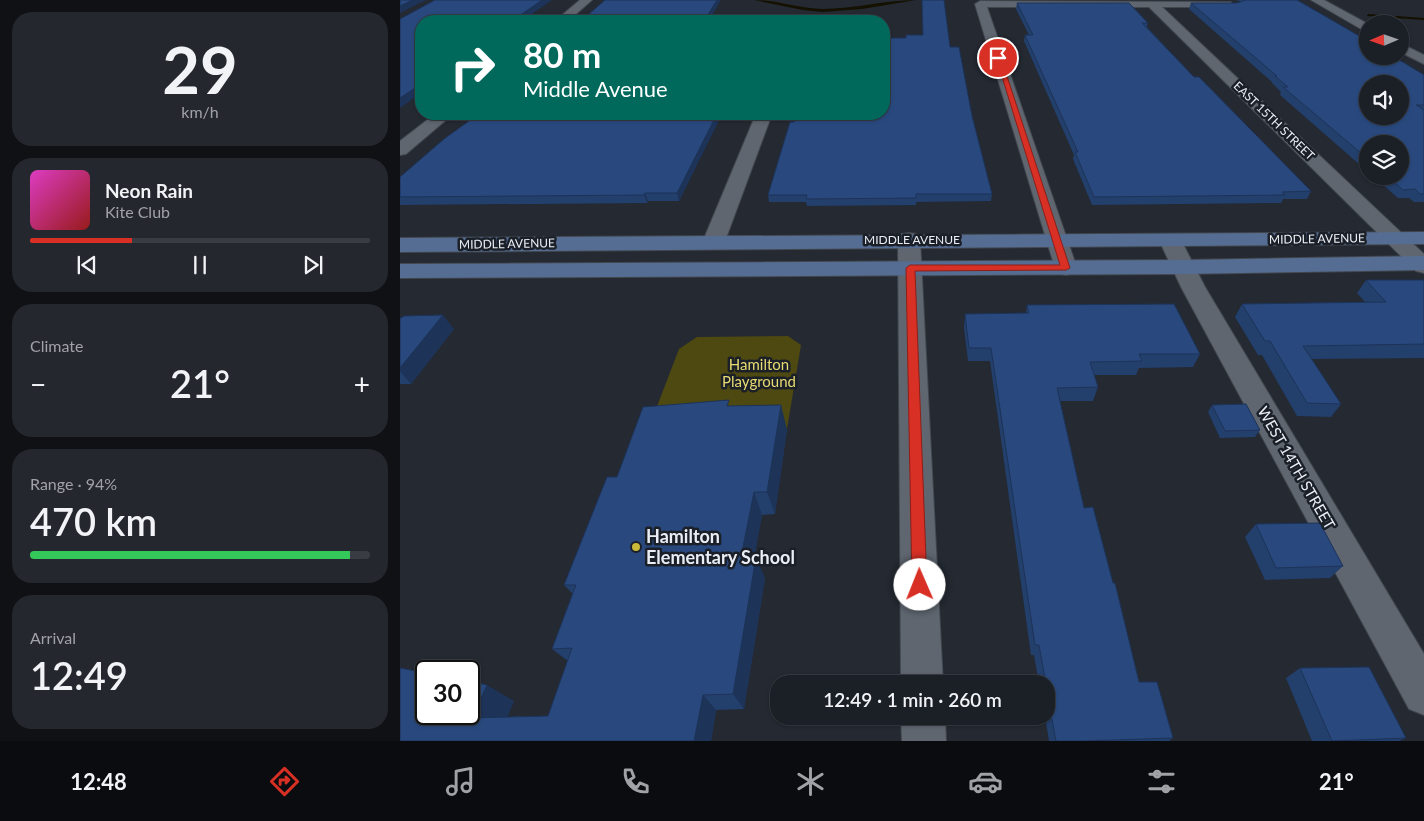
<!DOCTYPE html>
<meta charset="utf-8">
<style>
body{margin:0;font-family:Lato,sans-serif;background:#24272e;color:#f1f3f6;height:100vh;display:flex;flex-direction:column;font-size:19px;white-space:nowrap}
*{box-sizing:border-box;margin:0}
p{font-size:16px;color:#a0a2a7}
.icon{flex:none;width:28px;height:28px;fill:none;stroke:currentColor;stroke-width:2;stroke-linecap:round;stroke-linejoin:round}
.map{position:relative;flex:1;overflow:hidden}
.drawer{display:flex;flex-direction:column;gap:12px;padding:12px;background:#0f1115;width:400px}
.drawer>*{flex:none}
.top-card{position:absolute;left:15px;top:15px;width:475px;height:105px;border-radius:20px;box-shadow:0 1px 4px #0004,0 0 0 1px #393d43;background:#00695c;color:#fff;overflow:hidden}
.needle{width:32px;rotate:268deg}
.controls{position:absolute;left:959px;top:15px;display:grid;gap:10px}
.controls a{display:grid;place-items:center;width:50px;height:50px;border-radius:50%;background:#1b1f26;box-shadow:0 1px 4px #0004,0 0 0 1px #393d43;font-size:25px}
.speed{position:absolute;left:15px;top:660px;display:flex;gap:10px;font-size:25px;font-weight:700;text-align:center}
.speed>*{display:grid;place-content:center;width:65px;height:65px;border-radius:50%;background:#1b1f26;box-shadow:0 1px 4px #0004,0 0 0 1px #393d43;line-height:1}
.speed .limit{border:2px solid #111;border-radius:8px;background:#fff;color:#111}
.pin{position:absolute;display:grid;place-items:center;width:42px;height:42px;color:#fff;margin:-21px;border:2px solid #fff;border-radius:50%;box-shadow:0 1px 5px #0007}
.me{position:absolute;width:55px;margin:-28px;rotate:359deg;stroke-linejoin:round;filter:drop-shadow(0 0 4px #0008)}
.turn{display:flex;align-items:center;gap:18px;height:105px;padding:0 25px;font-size:22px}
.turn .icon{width:65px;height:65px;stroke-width:2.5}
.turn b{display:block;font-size:35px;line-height:42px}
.big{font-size:38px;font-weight:600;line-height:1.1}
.drawer .tile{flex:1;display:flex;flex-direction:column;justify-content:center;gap:8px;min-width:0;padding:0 18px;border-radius:20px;background:#24272e}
.drawer .dial{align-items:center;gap:0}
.dial b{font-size:65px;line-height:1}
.song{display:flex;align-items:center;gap:15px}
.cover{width:60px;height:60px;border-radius:8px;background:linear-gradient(135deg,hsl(310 70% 55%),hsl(0 70% 35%))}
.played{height:5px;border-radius:2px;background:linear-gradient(90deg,#d93025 30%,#393d43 30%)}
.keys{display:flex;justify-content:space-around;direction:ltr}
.heat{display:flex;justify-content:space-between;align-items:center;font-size:28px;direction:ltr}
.charge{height:8px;border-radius:4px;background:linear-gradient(90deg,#34c759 94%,#393d43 0)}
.trip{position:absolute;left:370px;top:675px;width:285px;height:50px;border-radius:20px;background:#1b1f26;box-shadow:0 1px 4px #0004,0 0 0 1px #393d43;font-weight:600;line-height:50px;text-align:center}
.dock{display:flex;height:80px;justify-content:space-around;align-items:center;background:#0b0c0f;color:#a0a2a7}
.dock .icon{width:35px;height:35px}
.dock .on{color:#d93025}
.dock b{font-size:22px;color:#f1f3f6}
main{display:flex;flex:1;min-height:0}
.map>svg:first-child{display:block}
.green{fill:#4e4811}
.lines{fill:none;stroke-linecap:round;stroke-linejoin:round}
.stream{fill:#141100;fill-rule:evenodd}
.minor-casing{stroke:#42474e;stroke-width:2}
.tertiary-casing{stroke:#42474e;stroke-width:2}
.secondary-casing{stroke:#42474e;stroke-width:2}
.minor{fill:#5f6670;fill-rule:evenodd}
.tertiary{fill:#5f6670;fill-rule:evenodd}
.secondary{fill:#556d93;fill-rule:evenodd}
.wall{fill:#233f6c}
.shaded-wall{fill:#1d3358}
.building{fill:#29497e;stroke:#1d3358;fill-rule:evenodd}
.route{fill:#d93025;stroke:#8d1f18}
.poi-dot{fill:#c9ba3a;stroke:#1a1f28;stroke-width:2}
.labels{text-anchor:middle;stroke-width:5;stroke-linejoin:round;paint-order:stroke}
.far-street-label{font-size:12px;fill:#eaeef4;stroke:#1a1f28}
.park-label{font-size:15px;fill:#e7da72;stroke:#1a1f28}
.street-label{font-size:15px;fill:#eaeef4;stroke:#1a1f28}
.near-poi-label{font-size:18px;font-weight:bold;fill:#eaeef4;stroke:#1a1f28;text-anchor:start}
</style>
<main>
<section class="drawer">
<div class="tile dial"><b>29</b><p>km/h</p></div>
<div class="tile">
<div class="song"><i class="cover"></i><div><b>Neon Rain</b><p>Kite Club</p></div></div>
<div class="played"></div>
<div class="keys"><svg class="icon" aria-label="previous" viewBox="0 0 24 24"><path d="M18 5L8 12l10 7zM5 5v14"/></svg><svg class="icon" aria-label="pause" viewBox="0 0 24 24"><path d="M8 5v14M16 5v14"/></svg><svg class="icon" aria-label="next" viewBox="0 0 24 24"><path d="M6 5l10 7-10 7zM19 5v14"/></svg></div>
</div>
<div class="tile"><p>Climate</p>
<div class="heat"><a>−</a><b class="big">21°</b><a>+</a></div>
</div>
<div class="tile"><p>Range · 94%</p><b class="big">470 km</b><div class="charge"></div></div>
<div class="tile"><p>Arrival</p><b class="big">12:49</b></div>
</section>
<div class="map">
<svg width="1024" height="741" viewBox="0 0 1024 741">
<rect width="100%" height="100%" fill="#242932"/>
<path class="green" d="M388,336L401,345L387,429L336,430L256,409L279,349L297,337Z"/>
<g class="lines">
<path class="stream" d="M354,0C377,0 400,9 423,9C454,9 485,0 516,0L462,9L423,12L403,10Z
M968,14L1024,18V20L967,16Z"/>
<defs>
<path id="minor" d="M180,0H192L168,21H155Z
M580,1L831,2V6L827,7H762L1024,254V273L1016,271L749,7H587L677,268L674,273L666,275L658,273L655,268L575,4Z
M401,16L405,18L406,21H394Z
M35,114H53L6,154L0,155V141Z
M356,114H372L325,241L322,246L314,247L306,246L303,241Z
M509,233L517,234L520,239L543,684H501L498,239L501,234Z
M770,234L778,235L781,240L805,287L1024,654V715L1009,709L781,287L759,240L762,235Z
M501,716H545L546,741H502Z"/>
<path id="tertiary" d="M911,0H924L968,24V33Z
M1000,43L1024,55V64L1000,52Z"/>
<path id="secondary" d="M1024,232V244L0,252V238Z
M1024,256V270L783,274L0,278V264L783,260Z"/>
</defs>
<use href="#minor" class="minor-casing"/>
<use href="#tertiary" class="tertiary-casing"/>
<use href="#secondary" class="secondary-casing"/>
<use href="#minor" class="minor"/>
<use href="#tertiary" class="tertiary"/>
<use href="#secondary" class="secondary"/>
</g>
<path class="wall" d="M835,0H897L1024,75V202H1014L1009,198H998L973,176H1000L968,144V172L880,95L881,92L872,83V82L789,9L791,3H837L841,2L840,1Z
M617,3L748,23L747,27L794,77L911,191L907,199H883L881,203L692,205L673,159L674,155L624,41L625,35H629L616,9Z
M550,47L572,116L592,194L591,201L516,202V205L407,206L406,202H369L368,195L394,122Z
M322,114L279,201H248L247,203L0,205V177Z
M966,280H1024V358L912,359L941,404L931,417L897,416L862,355H858L835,317L842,304L965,302L957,293Z
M627,305L800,354L793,367L739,368L736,375H694L698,387L693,401H660L684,508L739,682L773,738L769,741H649L645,716H646V684H639L634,655H631L590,361H568L564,328L565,314L626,313Z
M0,318L54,329L11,384H0Z
M812,405L860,430L855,437L820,438L808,412Z
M330,406L387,429L375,514L362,515L354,557L365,578L344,709L316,710L311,741H0L114,701L107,717L148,716L168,661L152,649L173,594L164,585L217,477Z
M856,524L943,566L930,578L865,580L845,537Z
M900,668L1006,738L999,741H912L886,678Z"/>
<path class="shaded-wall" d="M13,0H26L0,13V6Z
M142,0H152L122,21H112Z
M317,0H321L309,21H304Z
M21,84V93L0,108V98Z
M317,114H322L279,201L277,193Z
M245,193L248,201L247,203L244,195Z
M43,315L54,329L11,384L0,371V368Z
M381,405L387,429L375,514L367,492Z
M354,492L362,515L351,578L341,557Z
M356,557L365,578L344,709L333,694Z
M87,685L114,701L101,732L72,718Z
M303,695L316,710L311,741H294Z"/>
<path class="building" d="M0,0H13L0,6Z
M35,0H142L112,21H21V84L0,98V19Z
M205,0H317L304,21H181Z
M522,0H544L550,47H559L572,116L592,194H516V198L406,199L407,195H368L390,122H394L396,114H484V38H506V35H523Z
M846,0H897L968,41V56H993L1024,75V105H1016L1024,110V194H1020L1015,189L1003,190L988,176H1000V144H968V159L883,87H888L875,76H877L791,3H837ZM968,84H1000V116H968Z
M617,3H729L748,23H742L794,77H799L911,191L882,192L885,195L694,197L675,152H678L625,35H633Z
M78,114H317L277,193H245L244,195L0,197V177L44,139L69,121Z
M966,280H1024V344L903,346L941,404L907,403L870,341H865L842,304L986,302Z
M774,304L800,354H739L742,361L690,362L698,387L657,388L684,508L693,507L713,583H715L739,682H757L773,738L683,741H656L646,688V684L639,645H635L591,348H569L565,314L629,313L627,305Z
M43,315L0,368V318H1L4,316Z
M329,400L327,406L381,405L367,492H354L341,557H356L333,694L303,695L294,741H0V668L26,673V714H69V681L87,685L72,718L148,716L172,648L152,649L176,585H164L207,477H217L243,407Z
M846,404L860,430L825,431L812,405Z
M920,523L943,566L876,568L856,524Z
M969,667L1006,738L932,741L900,668Z"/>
<path class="route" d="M596,57L601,58L670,268L666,270L515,271L527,585L525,591L520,593L514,591L512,585L506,268L510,265H660Z"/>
<circle class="poi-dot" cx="236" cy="547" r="5"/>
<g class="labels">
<g class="far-street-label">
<text transform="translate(874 121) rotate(44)" y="4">EAST 15TH STREET</text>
<text transform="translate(917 239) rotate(-1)" y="4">MIDDLE AVENUE</text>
<text x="512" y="244">MIDDLE AVENUE</text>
<text transform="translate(107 244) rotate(-1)" y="4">MIDDLE AVENUE</text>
</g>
<g class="park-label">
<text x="359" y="370">Hamilton<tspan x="359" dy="17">Playground</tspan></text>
</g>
<g class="street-label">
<text transform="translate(896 468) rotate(60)" y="5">WEST 14TH STREET</text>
</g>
<g class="near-poi-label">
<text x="246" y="543">Hamilton<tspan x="246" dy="21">Elementary School</tspan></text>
</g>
</g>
</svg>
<div class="controls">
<a><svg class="needle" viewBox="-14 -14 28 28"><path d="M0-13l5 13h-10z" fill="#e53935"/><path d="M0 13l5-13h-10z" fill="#a0a2a7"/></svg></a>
<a><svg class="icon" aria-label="sound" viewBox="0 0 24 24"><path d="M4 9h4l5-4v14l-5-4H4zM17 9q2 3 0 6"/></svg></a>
<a><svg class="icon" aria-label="layers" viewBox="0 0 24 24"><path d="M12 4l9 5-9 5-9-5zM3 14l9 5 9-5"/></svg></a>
</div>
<div class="speed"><div class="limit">30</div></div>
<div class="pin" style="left:598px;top:58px;background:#d93025"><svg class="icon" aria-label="arrive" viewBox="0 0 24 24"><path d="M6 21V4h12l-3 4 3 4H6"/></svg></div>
<svg class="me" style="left:520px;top:585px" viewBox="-20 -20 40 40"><circle r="19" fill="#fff"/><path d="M0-13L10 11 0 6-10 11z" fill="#d93025"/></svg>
<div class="trip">12:49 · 1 min · 260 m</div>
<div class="top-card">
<div class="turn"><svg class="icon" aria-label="right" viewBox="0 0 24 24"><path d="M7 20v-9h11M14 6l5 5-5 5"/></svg><div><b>80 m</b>Middle Avenue</div></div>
</div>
</div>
</main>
<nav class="dock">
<b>12:48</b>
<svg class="icon on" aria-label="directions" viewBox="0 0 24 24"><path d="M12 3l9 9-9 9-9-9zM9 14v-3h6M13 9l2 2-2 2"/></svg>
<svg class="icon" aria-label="music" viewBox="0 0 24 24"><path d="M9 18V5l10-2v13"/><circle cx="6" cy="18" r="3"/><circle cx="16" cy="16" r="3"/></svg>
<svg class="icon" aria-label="phone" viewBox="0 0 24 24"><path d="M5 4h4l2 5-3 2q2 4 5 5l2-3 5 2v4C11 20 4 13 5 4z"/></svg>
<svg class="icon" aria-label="climate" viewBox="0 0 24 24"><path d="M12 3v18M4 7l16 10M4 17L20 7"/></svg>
<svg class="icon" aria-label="car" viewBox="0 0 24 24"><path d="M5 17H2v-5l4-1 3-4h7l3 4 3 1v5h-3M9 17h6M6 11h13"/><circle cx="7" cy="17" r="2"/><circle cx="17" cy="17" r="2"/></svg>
<svg class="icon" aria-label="filters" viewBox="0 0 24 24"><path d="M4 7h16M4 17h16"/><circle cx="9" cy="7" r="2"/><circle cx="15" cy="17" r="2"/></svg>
<b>21°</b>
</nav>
